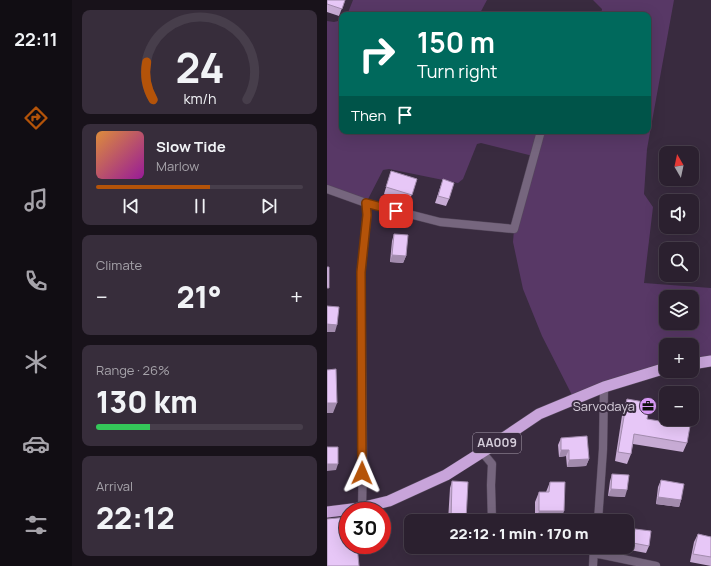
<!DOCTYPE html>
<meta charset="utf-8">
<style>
body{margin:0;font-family:Manrope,sans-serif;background:#372d3b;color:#f1f3f6;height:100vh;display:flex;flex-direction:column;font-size:15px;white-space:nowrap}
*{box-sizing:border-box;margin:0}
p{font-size:13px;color:#a6a3aa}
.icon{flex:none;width:22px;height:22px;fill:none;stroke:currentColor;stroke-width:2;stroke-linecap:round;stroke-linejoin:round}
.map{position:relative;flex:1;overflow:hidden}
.side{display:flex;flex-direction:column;gap:10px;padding:10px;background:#18121a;width:255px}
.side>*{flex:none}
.banner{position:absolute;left:12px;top:12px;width:312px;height:122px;border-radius:8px;box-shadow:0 4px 16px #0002,0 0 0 1px #473e4b;background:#00695c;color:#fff;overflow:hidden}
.needle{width:26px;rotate:351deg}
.buttons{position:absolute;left:332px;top:146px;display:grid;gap:8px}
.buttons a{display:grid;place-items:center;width:40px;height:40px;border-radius:8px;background:#2b202f;box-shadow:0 4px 16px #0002,0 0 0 1px #473e4b;font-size:20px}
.speed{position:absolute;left:12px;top:502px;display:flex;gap:8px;font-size:20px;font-weight:700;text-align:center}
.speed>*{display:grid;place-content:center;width:52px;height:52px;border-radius:50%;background:#2b202f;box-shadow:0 4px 16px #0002,0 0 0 1px #473e4b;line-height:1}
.speed .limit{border:6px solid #d22;background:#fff;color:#111}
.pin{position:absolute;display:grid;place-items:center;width:34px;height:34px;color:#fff;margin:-17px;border-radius:8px;box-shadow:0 2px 6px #0006}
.me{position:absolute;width:44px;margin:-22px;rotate:1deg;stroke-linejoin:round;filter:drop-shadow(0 0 3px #0008)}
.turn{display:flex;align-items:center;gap:14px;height:84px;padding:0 12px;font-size:18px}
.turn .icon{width:52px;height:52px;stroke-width:2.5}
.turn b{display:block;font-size:28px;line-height:34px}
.then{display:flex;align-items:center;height:38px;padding:0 12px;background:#0003;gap:8px;font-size:15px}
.big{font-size:30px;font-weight:800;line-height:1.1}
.side .card{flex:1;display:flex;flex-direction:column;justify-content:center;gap:6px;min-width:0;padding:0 14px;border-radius:8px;background:#372d3b}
.side .dial{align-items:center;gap:0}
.dial svg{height:104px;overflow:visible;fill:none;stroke:#473e4b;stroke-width:7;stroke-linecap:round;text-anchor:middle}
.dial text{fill:#f1f3f6;stroke:none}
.song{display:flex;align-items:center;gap:12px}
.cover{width:48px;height:48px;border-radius:6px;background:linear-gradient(135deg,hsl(30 70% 55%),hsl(300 70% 35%))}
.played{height:4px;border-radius:2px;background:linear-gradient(90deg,#b45309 55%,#473e4b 55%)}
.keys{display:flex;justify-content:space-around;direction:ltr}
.heat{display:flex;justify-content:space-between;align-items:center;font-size:22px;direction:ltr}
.charge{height:6px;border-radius:3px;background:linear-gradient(90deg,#34c759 26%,#473e4b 0)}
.trip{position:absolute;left:77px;top:514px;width:230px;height:40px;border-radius:8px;background:#2b202f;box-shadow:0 4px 16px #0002,0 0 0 1px #473e4b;font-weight:800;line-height:40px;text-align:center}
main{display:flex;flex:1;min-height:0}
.menu{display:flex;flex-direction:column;width:72px;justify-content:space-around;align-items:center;background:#110d13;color:#a6a3aa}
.menu .icon{width:28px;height:28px}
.menu .current{color:#b45309}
.menu b{font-size:18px;color:#f1f3f6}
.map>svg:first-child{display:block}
.green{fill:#583866;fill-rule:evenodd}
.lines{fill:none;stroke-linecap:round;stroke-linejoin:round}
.minor-casing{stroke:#55485b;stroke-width:9}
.trunk-casing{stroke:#55485b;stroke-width:12}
.minor{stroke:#76667e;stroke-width:8}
.trunk{stroke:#c8a4da;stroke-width:11}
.wall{fill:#c7abd4}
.shaded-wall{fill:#a28bad}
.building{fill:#e7c7f7;stroke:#a28bad}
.route-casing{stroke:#753606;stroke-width:10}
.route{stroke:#b45309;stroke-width:7}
.labels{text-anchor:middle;stroke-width:4;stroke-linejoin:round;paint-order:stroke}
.shield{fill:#392b3f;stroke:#a79dac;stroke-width:1}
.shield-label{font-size:12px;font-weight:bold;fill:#d6cedb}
.poi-label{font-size:13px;fill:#d6cedb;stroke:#392b3f;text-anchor:end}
</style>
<main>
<nav class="menu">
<b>22:11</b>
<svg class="icon current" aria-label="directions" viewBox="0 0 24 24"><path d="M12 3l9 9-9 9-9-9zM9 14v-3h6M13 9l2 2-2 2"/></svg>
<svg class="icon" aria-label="music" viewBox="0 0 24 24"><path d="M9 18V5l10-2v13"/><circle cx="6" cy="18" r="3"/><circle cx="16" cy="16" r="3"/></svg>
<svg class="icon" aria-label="phone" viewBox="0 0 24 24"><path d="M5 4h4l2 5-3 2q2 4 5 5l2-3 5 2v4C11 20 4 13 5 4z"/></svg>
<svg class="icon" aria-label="climate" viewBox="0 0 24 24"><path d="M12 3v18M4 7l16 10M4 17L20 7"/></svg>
<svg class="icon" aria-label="car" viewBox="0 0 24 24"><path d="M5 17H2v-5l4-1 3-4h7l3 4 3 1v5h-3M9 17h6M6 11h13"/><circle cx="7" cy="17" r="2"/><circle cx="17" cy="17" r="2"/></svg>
<svg class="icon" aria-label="filters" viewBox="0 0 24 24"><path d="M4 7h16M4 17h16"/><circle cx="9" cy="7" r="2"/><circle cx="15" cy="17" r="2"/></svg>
</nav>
<section class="side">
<div class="card dial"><svg viewBox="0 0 100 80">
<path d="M14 69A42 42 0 1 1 86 69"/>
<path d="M14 69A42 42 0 0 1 9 40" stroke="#b45309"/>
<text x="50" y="56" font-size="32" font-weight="700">24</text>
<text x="50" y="72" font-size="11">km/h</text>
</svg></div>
<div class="card">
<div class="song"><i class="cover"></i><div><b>Slow Tide</b><p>Marlow</p></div></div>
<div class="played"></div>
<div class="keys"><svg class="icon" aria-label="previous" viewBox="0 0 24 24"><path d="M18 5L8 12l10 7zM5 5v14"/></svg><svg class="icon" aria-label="pause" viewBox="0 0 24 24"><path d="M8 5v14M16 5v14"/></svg><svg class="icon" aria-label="next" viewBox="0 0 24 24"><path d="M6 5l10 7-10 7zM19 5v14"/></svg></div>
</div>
<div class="card"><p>Climate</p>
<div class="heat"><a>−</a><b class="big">21°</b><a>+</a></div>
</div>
<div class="card"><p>Range · 26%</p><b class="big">130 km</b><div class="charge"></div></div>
<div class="card"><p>Arrival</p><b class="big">22:12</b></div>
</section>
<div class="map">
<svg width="384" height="566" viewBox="0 0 384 566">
<rect width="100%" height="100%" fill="#392b3f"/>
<path class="green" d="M26,0H160L152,15H20Z
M266,0H347L320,149L317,194L326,207L317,283L384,288V361L365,364V345H339V368L247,399L215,336L196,289L186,242L187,229L206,156L154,143L150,144L136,179L131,183L62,169L56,170L39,203L0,189V21L7,22L15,20V131H321V15H274L275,9ZM339,297H365V323H339Z"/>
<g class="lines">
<defs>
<path id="minor" d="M0,189L39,203L113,222L187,229L214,131
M155,452L165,464L164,485L165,521
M35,508L36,461L34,272L40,215L39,203
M271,521L276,449L277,387
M267,553L329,566
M266,566L267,547"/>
<path id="trunk" d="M365,364L384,361
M0,512L33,508L62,501L119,475L160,449L212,414L277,387L339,368"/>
</defs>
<use href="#minor" class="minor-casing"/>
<use href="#trunk" class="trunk-casing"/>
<use href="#minor" class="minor"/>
<use href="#trunk" class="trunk"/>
</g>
<path class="wall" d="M0,0H18L12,16L0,12Z
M64,171L90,179L82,202L57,194Z
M116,179L122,199L119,206L108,203Z
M67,234L79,256L76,263L63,262L65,241Z
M300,399L320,419L360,443L356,452L306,444L304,454L300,464L288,461L296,409Z
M234,438L262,459L259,466L240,467L239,456L232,457L231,445Z
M285,474L298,497L281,496L283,481Z
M334,480L354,500L352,507L329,504L331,487Z
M125,481L139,520V521H121L123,488Z
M223,482H238L208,521V502L212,492H219Z
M308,529L322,546L319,553L303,550L306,536Z
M371,534L384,537V566L363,562L367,542Z"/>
<path class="shaded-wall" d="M65,255L79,256L76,263L63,262Z
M0,324L10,325L8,332H0Z
M0,403H10L6,413H0Z
M234,450H242L239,456L232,457Z
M262,459L259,466L240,467L242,460Z
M0,464H11L9,470L0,471Z
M284,489L300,490L298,497L281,496Z
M331,497L354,500L352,507L329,504Z
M212,511H237L234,521H208Z
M124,520H139V521H123Z
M28,545H33L31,551Z"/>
<path class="building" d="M0,0H18L15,9L0,4Z
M64,171L90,179L85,195L59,187Z
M116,179L127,183L122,199L111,196Z
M67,234L81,235L79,256L65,255Z
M0,267H2V288H0Z
M0,306L12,307L10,325L0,324Z
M9,369L10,403H0V370Z
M300,399L323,403L320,419L363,426L360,443L307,434L304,454L291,452Z
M260,436L262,459L242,460V450H234V438Z
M0,447H11V464H0Z
M285,474L302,475L300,490L284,489Z
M334,480L357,484L354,500L331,497Z
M125,481L141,482L139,520H124Z
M223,482H238L237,511H212V492H222Z
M21,517V545H30L32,566H0V519Z
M308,529L324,531L322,546L306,543Z
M371,534L384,537V557L366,554Z"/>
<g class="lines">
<defs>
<path id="route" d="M35,473L34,272L40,215L39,203L69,211"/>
</defs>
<use href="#route" class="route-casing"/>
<use href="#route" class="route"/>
</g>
<defs>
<symbol id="office-disc" viewBox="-11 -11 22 22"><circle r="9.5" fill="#d99af7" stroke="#392b3f"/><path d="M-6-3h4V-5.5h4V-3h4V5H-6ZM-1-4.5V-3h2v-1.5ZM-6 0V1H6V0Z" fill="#111"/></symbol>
</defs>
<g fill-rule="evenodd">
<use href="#office-disc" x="311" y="396" width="20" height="20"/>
</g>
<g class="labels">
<rect class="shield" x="146" y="433" width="48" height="20" rx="3"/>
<g class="shield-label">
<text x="170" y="447">AA009</text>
</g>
<g class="poi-label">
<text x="308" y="411">Sarvodaya</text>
</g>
</g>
</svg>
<div class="buttons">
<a><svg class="needle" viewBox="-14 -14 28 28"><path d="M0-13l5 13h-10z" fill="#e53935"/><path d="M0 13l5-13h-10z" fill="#a6a3aa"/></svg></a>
<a><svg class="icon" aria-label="sound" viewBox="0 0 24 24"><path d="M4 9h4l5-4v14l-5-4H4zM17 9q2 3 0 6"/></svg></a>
<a><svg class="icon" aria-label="search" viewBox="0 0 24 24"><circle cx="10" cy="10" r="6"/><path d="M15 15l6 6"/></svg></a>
<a><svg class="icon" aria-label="layers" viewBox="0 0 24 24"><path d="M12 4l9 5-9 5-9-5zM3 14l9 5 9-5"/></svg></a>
<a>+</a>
<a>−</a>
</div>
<div class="speed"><div class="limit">30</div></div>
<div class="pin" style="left:69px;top:211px;background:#d93025"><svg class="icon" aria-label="arrive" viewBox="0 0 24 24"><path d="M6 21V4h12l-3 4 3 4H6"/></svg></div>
<svg class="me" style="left:35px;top:473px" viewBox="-20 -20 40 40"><path d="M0-17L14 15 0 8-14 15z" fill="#b45309" stroke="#fff" stroke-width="4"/></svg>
<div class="trip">22:12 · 1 min · 170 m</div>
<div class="banner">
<div class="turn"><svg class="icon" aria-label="right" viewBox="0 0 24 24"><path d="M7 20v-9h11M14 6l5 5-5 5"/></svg><div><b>150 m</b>Turn right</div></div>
<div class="then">Then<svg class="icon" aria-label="arrive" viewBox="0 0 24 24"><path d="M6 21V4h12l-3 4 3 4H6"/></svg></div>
</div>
</div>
</main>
